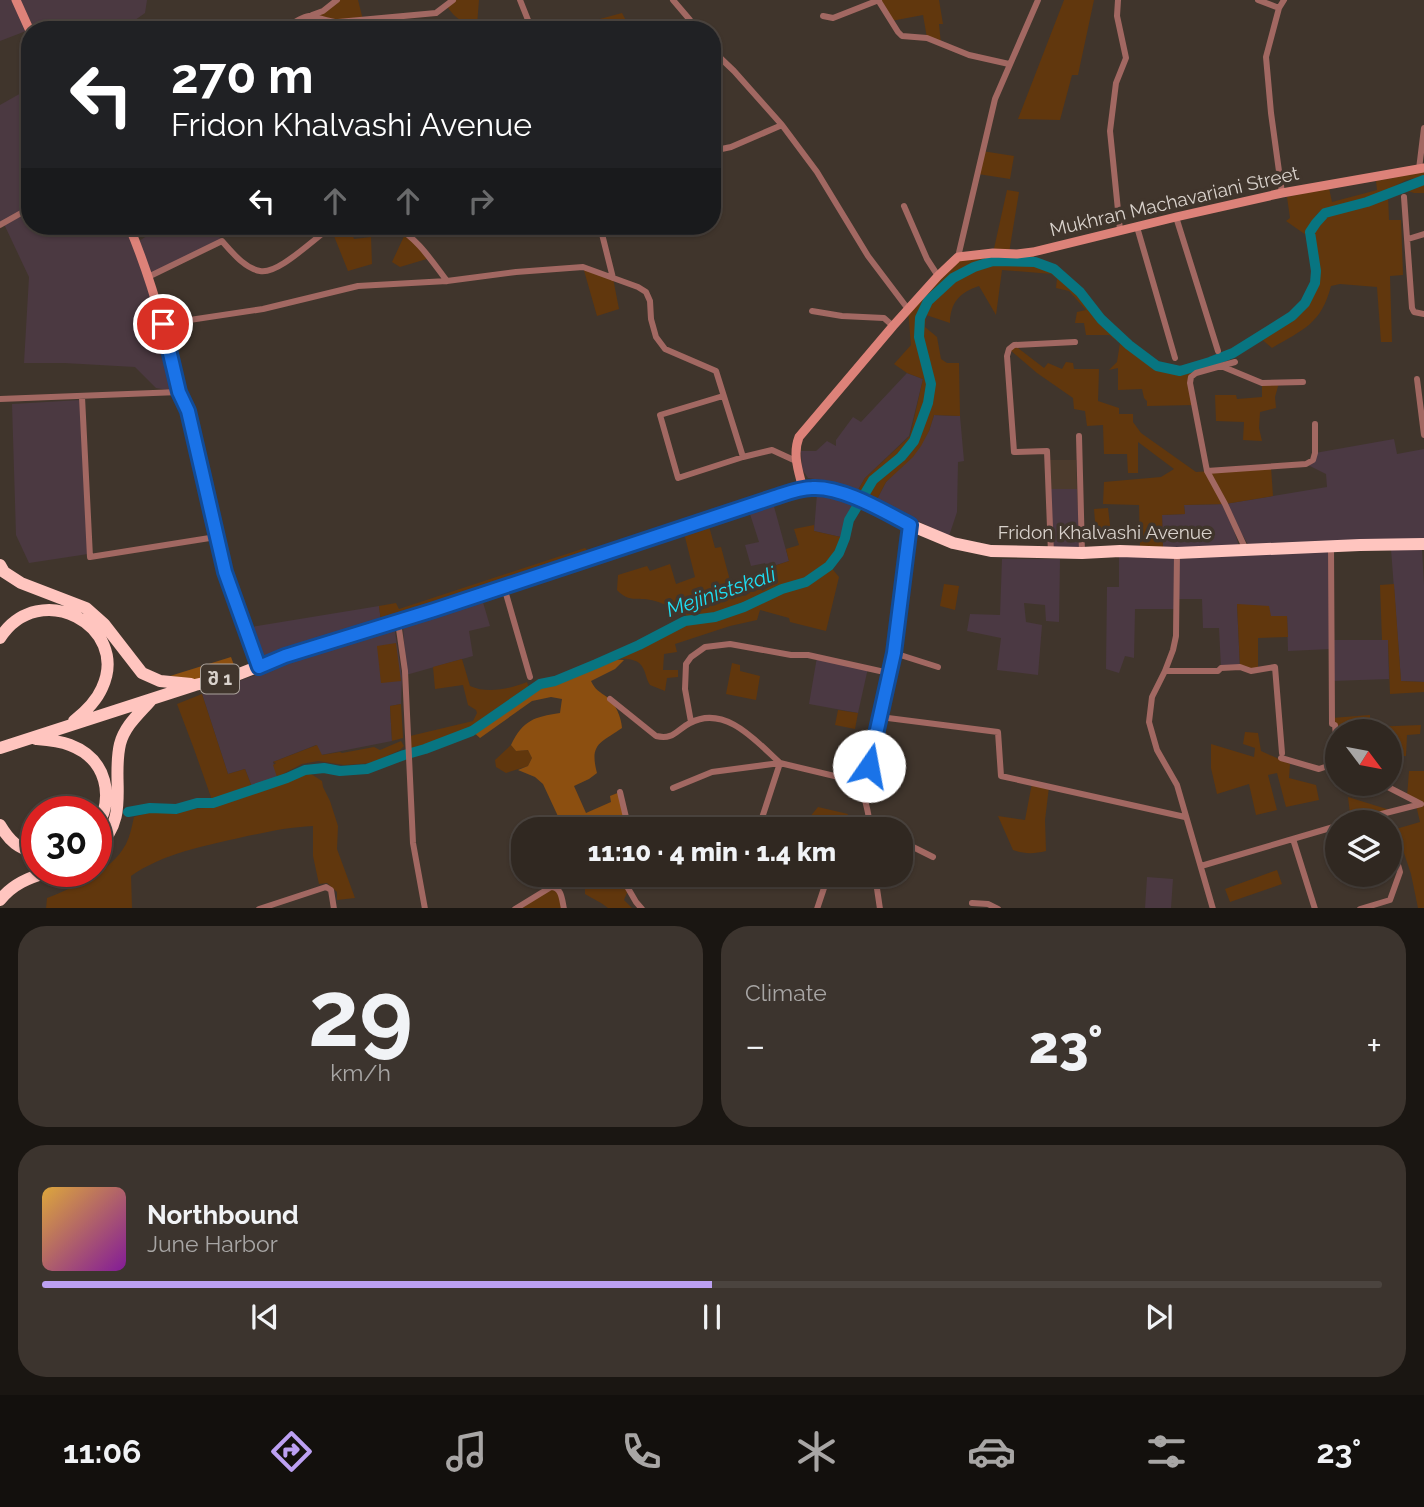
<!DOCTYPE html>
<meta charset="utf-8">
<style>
body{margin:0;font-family:Raleway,"Noto Sans Georgian",sans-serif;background:#3c342e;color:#f1f3f6;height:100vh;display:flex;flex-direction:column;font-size:26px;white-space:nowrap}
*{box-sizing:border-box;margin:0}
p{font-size:23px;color:#a8a6a5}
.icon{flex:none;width:38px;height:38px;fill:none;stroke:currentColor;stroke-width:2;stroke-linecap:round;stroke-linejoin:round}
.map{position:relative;height:908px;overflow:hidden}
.side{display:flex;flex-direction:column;gap:18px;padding:18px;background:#1a1612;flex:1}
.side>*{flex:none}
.top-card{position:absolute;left:21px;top:21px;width:700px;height:214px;border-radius:28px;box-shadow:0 2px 5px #0004,0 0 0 2px #4b443f;background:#202124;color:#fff;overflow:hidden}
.needle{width:46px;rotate:122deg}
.controls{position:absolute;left:1325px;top:719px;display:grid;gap:14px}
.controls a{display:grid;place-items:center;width:77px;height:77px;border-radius:50%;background:#302821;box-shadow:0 2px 5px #0004,0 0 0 2px #4b443f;font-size:35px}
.speed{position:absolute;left:21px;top:796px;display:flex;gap:14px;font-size:35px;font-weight:700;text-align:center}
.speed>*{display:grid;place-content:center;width:91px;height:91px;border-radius:50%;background:#302821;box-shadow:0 2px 5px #0004,0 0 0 2px #4b443f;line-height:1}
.speed .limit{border:10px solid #d22;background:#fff;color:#111}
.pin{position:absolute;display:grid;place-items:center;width:60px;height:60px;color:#fff;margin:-30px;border:4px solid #fff;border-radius:50%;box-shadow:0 2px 7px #0007}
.me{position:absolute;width:77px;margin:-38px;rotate:12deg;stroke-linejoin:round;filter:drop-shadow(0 0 5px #0008)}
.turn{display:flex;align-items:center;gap:24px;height:147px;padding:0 35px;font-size:32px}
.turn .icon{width:91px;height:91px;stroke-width:2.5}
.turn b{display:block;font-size:49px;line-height:60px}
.lanes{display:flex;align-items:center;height:66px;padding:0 35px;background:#0003;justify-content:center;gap:35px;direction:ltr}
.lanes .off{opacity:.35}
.big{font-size:52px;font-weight:800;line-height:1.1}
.side .tile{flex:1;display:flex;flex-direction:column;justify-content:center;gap:10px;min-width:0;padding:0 24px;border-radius:28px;background:#3c342e}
.side .dial{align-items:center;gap:0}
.dial b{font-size:91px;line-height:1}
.song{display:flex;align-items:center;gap:21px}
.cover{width:84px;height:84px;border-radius:10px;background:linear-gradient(135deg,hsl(40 70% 55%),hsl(290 70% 35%))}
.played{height:7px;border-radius:4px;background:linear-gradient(90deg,#bca0f2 50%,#4b443f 50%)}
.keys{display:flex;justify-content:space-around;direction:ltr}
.heat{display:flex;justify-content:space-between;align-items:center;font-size:38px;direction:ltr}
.side .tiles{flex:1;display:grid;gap:18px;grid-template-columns:1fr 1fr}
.tile:last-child{grid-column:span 2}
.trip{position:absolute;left:511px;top:817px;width:402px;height:70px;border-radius:28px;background:#302821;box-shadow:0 2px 5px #0004,0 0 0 2px #4b443f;font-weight:800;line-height:70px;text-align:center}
.menu{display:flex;height:112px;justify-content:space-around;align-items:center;background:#13100d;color:#a8a6a5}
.menu .icon{width:49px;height:49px}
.menu .active{color:#bca0f2}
.menu b{font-size:32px;color:#f1f3f6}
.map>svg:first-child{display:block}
.commercial{fill:#4b3943}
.industrial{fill:#4b3941}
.built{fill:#4c3b2d}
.green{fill:#61370d}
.forest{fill:#8c4f10}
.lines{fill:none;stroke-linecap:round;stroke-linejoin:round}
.river{stroke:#087581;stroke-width:10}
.street{stroke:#a26862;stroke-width:6}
.secondary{stroke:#dd8279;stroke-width:9}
.highway{stroke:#ffc5bf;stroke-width:12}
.route-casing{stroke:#114b97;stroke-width:18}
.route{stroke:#1a73e8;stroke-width:12}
.labels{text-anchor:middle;stroke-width:7;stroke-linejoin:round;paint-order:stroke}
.shield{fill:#40352c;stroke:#aba39c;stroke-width:2}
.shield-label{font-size:18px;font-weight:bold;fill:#d9d2cc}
.street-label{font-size:19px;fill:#d9d2cc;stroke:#40352c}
.water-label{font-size:21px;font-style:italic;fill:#1edef4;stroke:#40352c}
</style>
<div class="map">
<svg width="1424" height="909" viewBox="0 0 1424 909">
<rect width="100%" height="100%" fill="#40352c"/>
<path class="commercial" d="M907,373L923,379L909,436L865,478L858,490L834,482L808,478L802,469L801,451H816L827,441L836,446V440L853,417L861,422Z
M934,415L960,416L964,461L958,462L957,512L949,536L876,501L886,482L929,431Z
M1394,439L1397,454L1424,449V541L1249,546L1227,509L1239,546L1163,548L1162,515L1185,514L1184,505L1225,504L1327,487L1326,474L1306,464L1315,453Z
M1050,489H1077L1080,549L1052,547Z
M817,494L838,496L857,506L849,520L845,538L814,531Z
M773,503L789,561L767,568L765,563L751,566L745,545L759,542L749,511Z
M1328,549L1331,640H1388L1389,679L1332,681L1331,649L1288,651L1287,616L1271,617L1237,604L1240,667L1221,668L1219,628H1203L1202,599H1177V609H1135L1134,658L1125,656L1119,673L1106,669L1107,587H1119V556L1179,559Z
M1391,549H1422L1424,585V682L1401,681Z
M1002,559H1060L1059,622L1046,621L1045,605L1024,603L1026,622L1042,625L1038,675L997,670L1001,638L967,631L970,614L1000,615Z
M379,606L381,621L264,656L258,650L245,628Z
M817,657L868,668L858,713L809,704Z"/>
<path class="industrial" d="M0,0H16L26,31L0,41Z
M20,0H147L145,13L121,30H35Z
M30,88V226H134L130,228L136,243L162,226H212L222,241L148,278L179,392L156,388L135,367L64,363H24L29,277L4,224L0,225V105Z
M80,400L88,554L29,563L16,535L12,404Z
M482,599L490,626L469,631L473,656L406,675L403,626Z
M394,626L402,676L401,704L390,706L392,741L321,755L316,745L273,762L279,777L252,787L245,769L228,774L202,694Z
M1147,877L1173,879L1171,908H1145Z"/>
<path class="built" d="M1049,460H1076L1077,489H1050Z"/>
<path class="green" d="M337,0H358L363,20L375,18L377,30H351V22L312,15Z
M453,0H479L477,25C461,21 456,20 447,6Z
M878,0H939L943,24H939L941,44L927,38L923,15L891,21Z
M1064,0H1094L1078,75H1072L1060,120L1018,119Z
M622,13L631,30H571L570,27Z
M982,151L1014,156L1010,179L978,174Z
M1424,168V193H1414L1402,189L1422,181L1421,177L1406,180L1384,192L1327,209L1317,214L1306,235L1286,221L1290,218L1287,197L1329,188L1332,202L1377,190L1376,181L1393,178Z
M1007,190L1019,192L1009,253L1033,252L1035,262L1054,269L1080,292L1101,319L1129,345L1157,366L1180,371L1191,368L1194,405L1147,406V401L1144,398L1142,389L1118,390V368L1109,370L1117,362L1120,343L1109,335H1086L1084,323H1075L1077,312L1086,310L1069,291L1056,288L1057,279L1052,274L1002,270L996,315L979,286C960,292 950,303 950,323L926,315L925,327L937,337L941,359L947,363H959L960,416L934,415L929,431L921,446L913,457L886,482L876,501L858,490L865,478L910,436L923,379L907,373L894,364L911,345L908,309L958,257L993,253Z
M1388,194L1389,220H1401L1403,275L1390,276L1392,342H1381L1377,287L1340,284L1331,286C1321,324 1304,329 1272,348L1259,337L1292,316L1305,303L1315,283L1316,271L1310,232L1316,223L1325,213L1367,202Z
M330,226H349L354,239L371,237L372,264L348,271Z
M406,232L430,258L400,267L392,262Z
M583,267L613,278L619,309L597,316Z
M1014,345L1044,368L1048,363L1062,369L1066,362L1073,363L1074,369H1099L1098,401L1119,408V414H1133V422L1141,433L1196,472L1271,467L1273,496L1225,504L1184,505L1185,514L1162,515L1163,548L1140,547L1139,505L1103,504L1104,482L1161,477L1174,469L1138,442V473H1128L1127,454H1104L1103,425L1087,426L1085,411L1074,409L1073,398L1037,373L1009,349Z
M1262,383H1279L1275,397L1276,408L1260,412L1259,428L1262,441L1243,440L1244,422L1216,421L1215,395H1236L1237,399L1262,397Z
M1108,508L1111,533L1096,534L1094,509Z
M814,525V531L845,538L839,553L829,565L839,577L826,631L790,622L789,618L760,610L757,620L730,626L675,644L677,652L664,654L663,670H678V677L667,678L665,691L650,685C646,679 646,673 643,668C638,656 619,659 608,659L639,645L685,621L687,616C678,611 666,604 655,601C639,596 630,604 617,590L618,575L647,566L650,571L670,564L676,584L695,577L684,533L709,526L715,548L721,547L731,584L737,587L741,595L745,596L752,591L753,584L761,587L762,591L778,582L774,566L789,561L786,549L799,545L794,529Z
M585,548L589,552L381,621L379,606L396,603L399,609Z
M944,584L959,586L955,610L940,606Z
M1394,584L1401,681L1424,682V692L1390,694L1388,640H1382L1380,585Z
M1237,604L1269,606L1271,616H1287L1288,637L1258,638V669L1240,667Z
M396,643L401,681L381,683L377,646Z
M462,659L470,686C487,694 510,689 527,682L530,691L472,731V728L411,749L410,736L473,721L477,713L476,710L468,705L463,685L435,689L433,667Z
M732,663L740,665V671L760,676L756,700L726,694Z
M202,694L228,774L245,769L252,787L239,794L212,800L194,749L177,704Z
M401,704L403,738L392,741L390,706Z
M838,710L858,713L855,729L835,725Z
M1370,715V727L1421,725L1420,734L1407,735L1406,756H1390V732L1346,731L1332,724V718Z
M1245,732L1258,733L1261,751L1290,764L1289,778L1316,785L1319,800L1286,807L1277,773L1268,775L1277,810L1256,815L1249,784L1217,794L1211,768V744L1254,757L1255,748L1243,744Z
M401,741L404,746L400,750L372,763L344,765L318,761L302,764L277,777L273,765L276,763L273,762L317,745L322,755L340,752L342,753L374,747L380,750Z
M511,745L516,751L528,750L532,758L528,766L506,773L496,767L495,760Z
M1409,771H1424V908H1418L1411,874L1396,829L1420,822L1416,805L1407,797Z
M308,772L322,781L323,787L330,801L338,826L337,849L355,898L337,900V892L327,883L319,884L313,856V826C289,827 267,832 243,837C204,846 164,853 131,876L132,908L46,909L47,898C75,887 111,872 126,844C130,836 132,826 134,817L154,811L177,814L190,809L205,808L282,783Z
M1032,783L1049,787L1045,820L1046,851C1034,854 1024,854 1013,850L998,816L1025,820Z
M1348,797L1393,811L1351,822Z
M818,807L848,814L843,826L853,829H800Z
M1277,870L1282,884L1230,902L1225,889Z
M578,875H607L610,881L616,877L625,883L628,890L624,900L632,908H608C601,902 593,899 585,894V880Z
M556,887L564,909H515Z"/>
<path class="forest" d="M231,657L235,668L196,680L170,676Z
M608,659L624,660L615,669L591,681C595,690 600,692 607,697C616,704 621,717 622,728C601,743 589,743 597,773L589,779L574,786L586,813L611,802L610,796L620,792L629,829H586L579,826L573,829H558L563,827L543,784L535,777L518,770L528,766L532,758L528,750L516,751L511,745C523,720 534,717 560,713L562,699L551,697L532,701L480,738L472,731L540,684L555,681Z"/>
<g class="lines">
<path class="river" d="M128,812L150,808L176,809L197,803H213L287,778L305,770L324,768L340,771L367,769L404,755L425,749L472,731L540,684L555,681L596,664L639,645L685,621L715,617L744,607L782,589L806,582L829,566L839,553L845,538L849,520L873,480L901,457L914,441L928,403L931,384L919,337L920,318L928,301L953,278L974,267L993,261L1035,262L1054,269L1080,292L1101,319L1129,345L1157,366L1180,371L1210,362L1233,353L1292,316L1305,303L1315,283L1316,271L1310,232L1316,223L1325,213L1367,202L1424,180
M28,835L37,832"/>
<path class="street" d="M520,0L532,30
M673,0L690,20L695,30
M878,0L898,32L902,36L927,38L969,55L1009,64
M1118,0L1117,16L1126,58L1116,83L1110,131L1120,230
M1258,0L1279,8
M312,15L323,11L337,0
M823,16L833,18L879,0
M283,30C290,25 301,17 309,16C315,16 329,22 338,22L436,13L453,0
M712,50L734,71L782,125L817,172L868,256L908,309
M712,151L731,147L782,125
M1419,169L1424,128
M1282,193L1271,113L1266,57L1279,8L1284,0
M1404,197L1412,308L1414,312L1424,314
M904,206L927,259L938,276
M1176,217L1218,351
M0,225L30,208
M395,226C418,239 431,260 447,281
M600,226L613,278
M1137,227L1175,358
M1408,239L1424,234
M958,257L995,99L1038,0
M148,277L222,241C232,252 244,268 260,271C279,275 316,236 333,226
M812,311L842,316L884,318L893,326
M163,324L263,309L358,286L447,281L516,272L583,267L638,287L646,292L650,301L651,319L656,337L665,349L716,371L743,457
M1235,362L1196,373L1191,377L1190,383L1207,471L1225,504L1246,550
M1221,366L1262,383L1303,382
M1417,379L1424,435
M723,396L660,415L678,478L743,457L772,450L796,461
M82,397L90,557L216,537
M0,399L179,392
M1079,436L1082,553
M1207,471L1306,464L1313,460L1315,453V424
M1331,546L1332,724L1335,725L1337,747
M1051,553L1047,451L1014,452L1007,356L1009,349L1014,345L1075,342
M1177,553L1176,636L1173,650L1165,671L1152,697L1149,722L1157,750L1177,785L1213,909
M504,587L530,677
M398,622L405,671L413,843L425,909
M894,653L938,667
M1165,671H1218L1221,668L1240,667L1251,671L1275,667L1282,753
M610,699L656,736C674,740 676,730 690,723C725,704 757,742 780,763L759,827L756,830
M880,717L998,732L1001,776L1185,817
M691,722L685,689L686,664L691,657L705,647L730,644L791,655H808L889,673
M1281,758L1319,769L1337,763
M1382,784L1421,804
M673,788L712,772L780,763L864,783
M620,792L629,830
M1350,822L1421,804
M870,824L880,830
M706,825C721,820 732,824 746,830
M868,830C871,817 866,807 864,795C862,785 866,776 869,767L894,653L910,525
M1293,839L1315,909
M901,841L933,857
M1201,866L1337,826
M628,875L625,883L636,902L642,909
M875,875L880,909
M972,903L988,904L998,909
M259,909L326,887L331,890L334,909
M515,909L551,887C562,887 562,900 564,909
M817,909L824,888L833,875
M1360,909L1390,900L1400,872L1390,836"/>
<path class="secondary" d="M16,0L30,31
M129,226C142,257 153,290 162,323C171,353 175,383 188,411L225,572L259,666
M803,489C799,472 792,455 799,437L893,326L938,276L958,257L993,253L1017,254L1033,252L1176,217L1282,193L1424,168"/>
<path class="highway" d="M0,565L4,572L21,583L86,608L104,624L142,673L160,681L191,684
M0,638C39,577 131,626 102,688C96,702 85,712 74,721
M36,739C47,740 59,741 70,745C107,759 115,797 96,829
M0,748L195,685L234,676L285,656L434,610L775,497L816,487L847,494L910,525L953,543L991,551L1082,553L1120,551L1177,553L1360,545L1424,544
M0,825C10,842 18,848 37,854
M96,849C131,817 111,782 120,744C125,725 140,713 152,699
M0,900C13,884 28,878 48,872"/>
</g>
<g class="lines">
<defs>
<path id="route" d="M163,324L179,392L188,411L225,572L259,667L285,656L434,610L775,497C787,493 800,488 812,488C842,486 883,511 910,525L894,653L869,766"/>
</defs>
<use href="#route" class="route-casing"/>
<use href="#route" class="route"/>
</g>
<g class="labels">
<rect class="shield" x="201" y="664.5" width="38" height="29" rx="5"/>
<g class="shield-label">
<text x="220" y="685">შ 1</text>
</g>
<g class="street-label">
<text transform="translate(1174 201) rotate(-13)" y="7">Mukhran Machavariani Street</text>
<text x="1105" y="539">Fridon Khalvashi Avenue</text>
</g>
<g class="water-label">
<text transform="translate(721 592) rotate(-19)" y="7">Mejinistskali</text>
</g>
</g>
</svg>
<div class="controls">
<a><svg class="needle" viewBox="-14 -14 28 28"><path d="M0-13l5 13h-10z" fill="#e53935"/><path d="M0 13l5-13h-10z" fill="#a8a6a5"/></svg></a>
<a><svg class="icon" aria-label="layers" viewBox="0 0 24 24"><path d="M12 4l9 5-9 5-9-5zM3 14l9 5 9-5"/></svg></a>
</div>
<div class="speed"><div class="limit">30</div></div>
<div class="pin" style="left:163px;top:324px;background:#d93025"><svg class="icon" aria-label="arrive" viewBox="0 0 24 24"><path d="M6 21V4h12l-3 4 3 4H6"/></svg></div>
<svg class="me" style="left:869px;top:766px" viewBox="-20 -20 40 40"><circle r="19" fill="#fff"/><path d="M0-13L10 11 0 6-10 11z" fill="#1a73e8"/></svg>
<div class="trip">11:10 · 4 min · 1.4 km</div>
<div class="top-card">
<div class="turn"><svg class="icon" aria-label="left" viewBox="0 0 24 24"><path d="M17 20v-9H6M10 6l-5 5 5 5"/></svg><div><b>270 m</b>Fridon Khalvashi Avenue</div></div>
<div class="lanes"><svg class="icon" aria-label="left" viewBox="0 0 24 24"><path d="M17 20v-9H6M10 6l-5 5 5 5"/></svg><svg class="icon off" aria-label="ahead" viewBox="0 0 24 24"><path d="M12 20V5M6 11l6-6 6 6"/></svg><svg class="icon off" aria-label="ahead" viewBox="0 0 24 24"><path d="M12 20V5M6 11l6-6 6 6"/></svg><svg class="icon off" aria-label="right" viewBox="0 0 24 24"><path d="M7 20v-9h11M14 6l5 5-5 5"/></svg></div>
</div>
</div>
<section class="side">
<div class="tiles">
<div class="tile dial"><b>29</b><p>km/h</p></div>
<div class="tile"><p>Climate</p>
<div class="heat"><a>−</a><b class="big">23°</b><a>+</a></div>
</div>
<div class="tile">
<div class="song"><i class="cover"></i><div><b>Northbound</b><p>June Harbor</p></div></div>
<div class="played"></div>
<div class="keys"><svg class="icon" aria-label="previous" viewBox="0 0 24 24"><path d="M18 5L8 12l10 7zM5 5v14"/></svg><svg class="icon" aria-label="pause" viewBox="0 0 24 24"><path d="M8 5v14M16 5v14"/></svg><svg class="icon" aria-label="next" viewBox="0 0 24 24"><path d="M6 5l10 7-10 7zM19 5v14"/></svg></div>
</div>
</div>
</section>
<nav class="menu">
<b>11:06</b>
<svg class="icon active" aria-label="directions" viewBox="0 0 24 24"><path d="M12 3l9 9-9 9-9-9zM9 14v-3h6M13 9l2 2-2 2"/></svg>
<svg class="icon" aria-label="music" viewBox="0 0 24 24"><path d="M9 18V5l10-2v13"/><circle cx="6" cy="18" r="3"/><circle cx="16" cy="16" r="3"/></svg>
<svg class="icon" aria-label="phone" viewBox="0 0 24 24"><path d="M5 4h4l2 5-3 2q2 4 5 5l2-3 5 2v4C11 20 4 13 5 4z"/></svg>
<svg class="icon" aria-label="climate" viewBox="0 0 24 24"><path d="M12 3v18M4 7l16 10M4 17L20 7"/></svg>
<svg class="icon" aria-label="car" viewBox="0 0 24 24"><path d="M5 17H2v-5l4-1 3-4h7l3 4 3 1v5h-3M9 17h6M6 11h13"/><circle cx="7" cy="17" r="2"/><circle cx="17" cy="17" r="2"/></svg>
<svg class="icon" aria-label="filters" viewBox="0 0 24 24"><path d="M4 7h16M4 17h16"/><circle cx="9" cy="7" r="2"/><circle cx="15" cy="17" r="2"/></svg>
<b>23°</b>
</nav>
